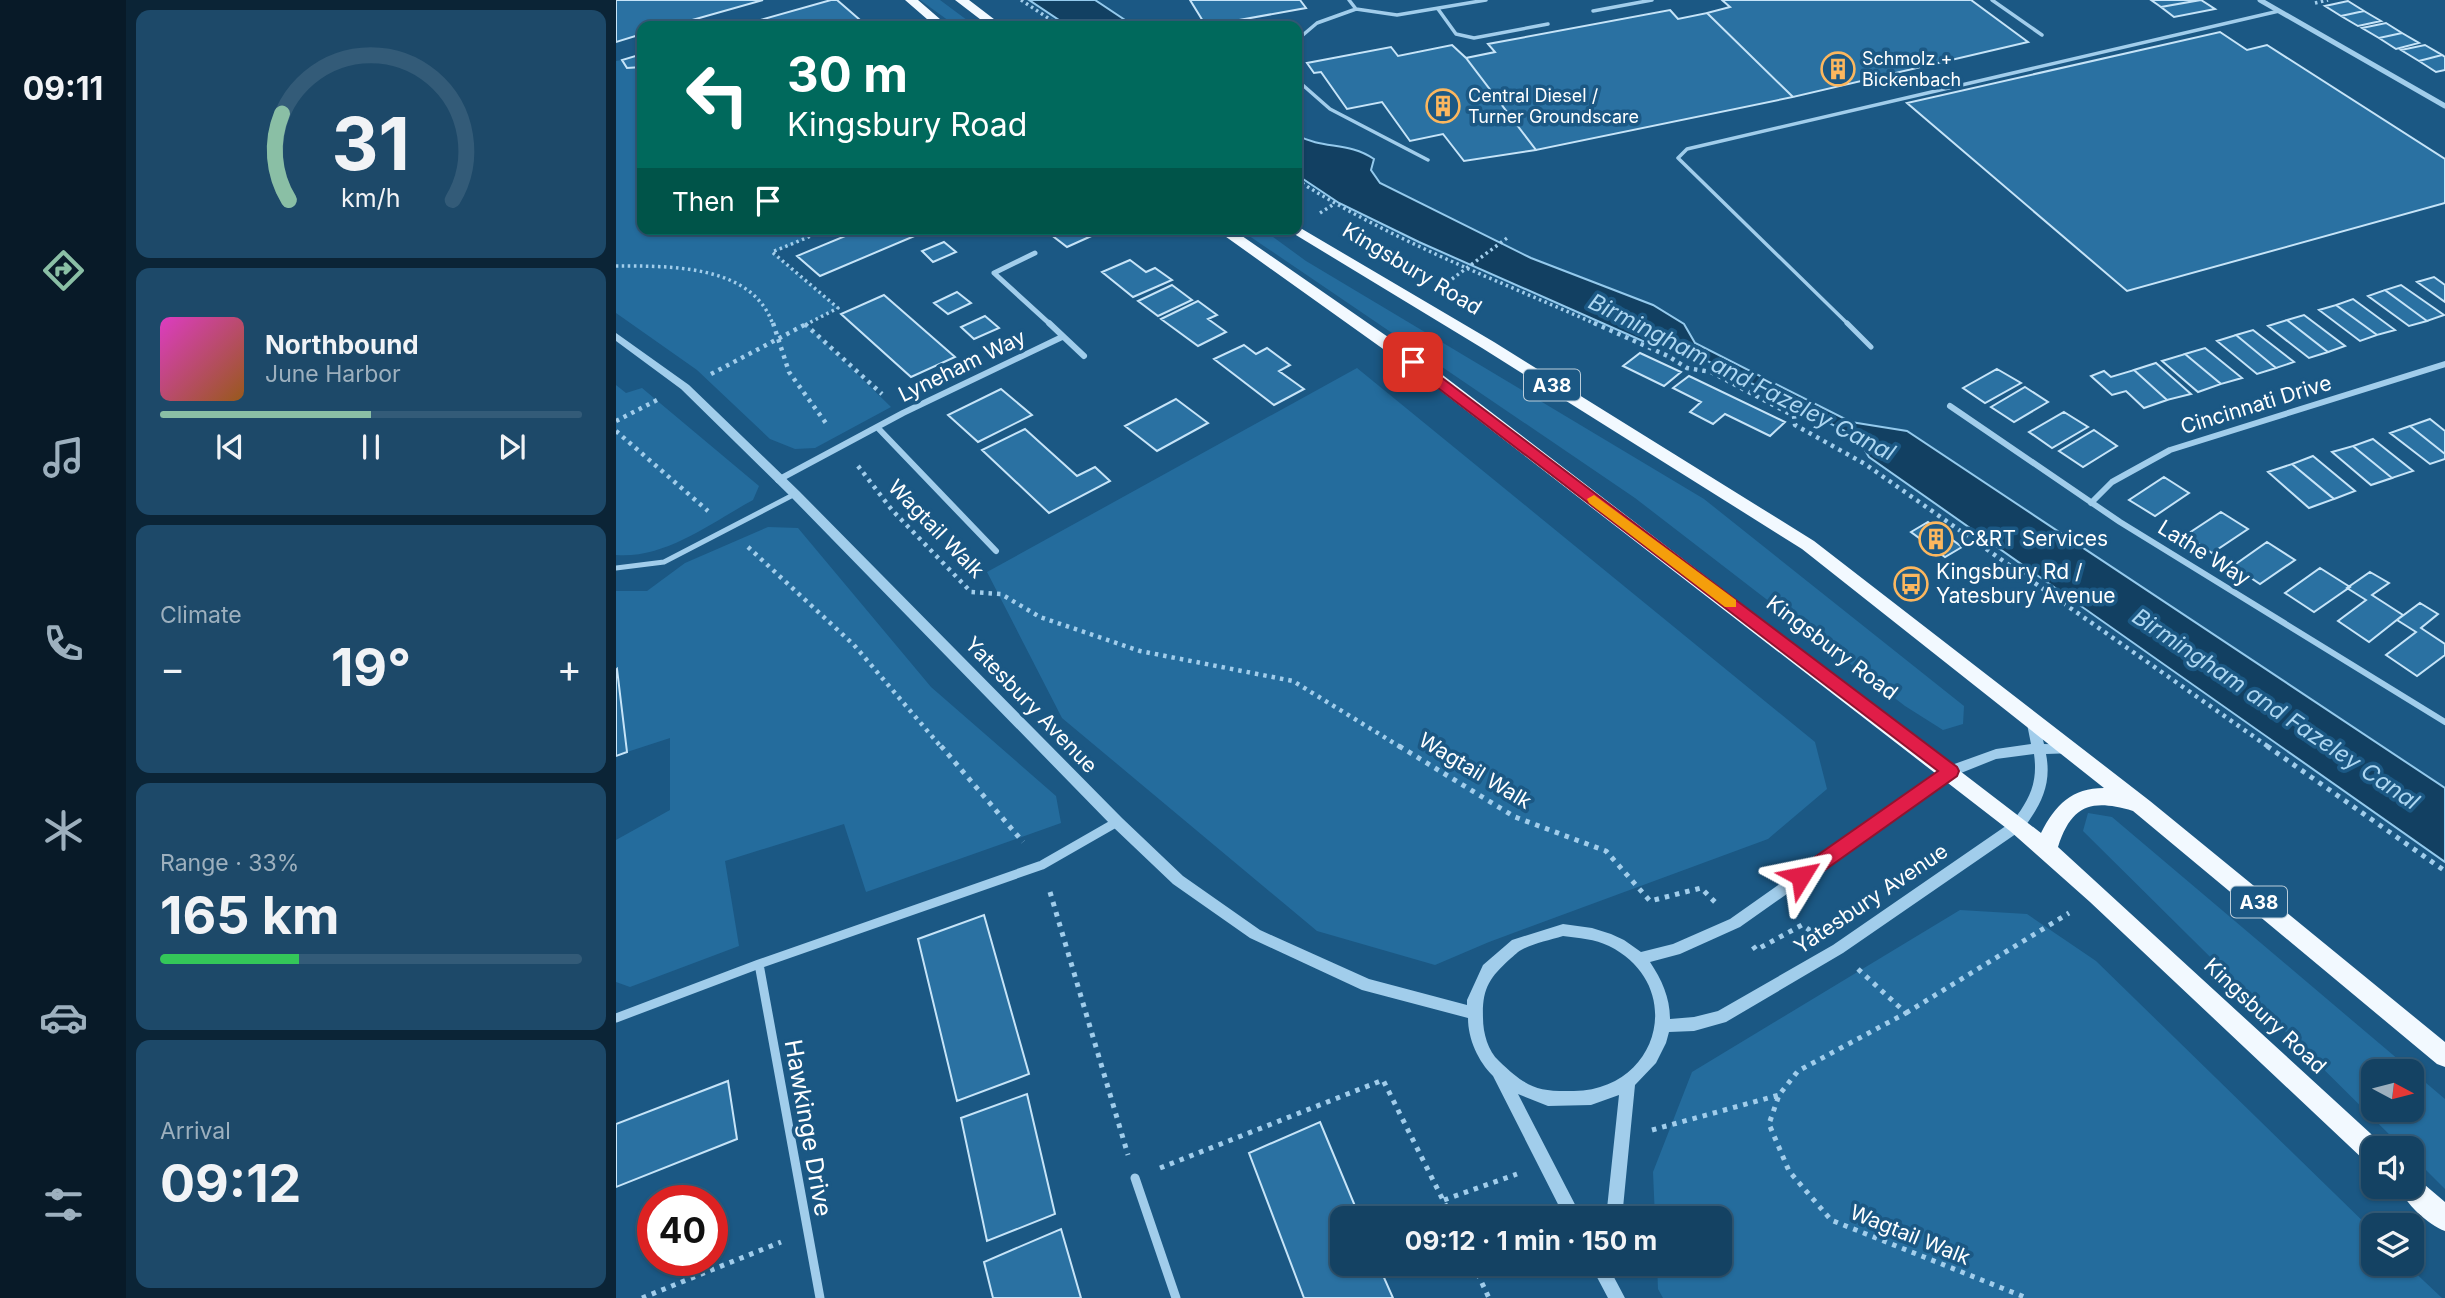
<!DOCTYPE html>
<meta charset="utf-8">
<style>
body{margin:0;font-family:Inter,sans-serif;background:#1d4969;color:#f1f3f6;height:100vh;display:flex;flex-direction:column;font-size:26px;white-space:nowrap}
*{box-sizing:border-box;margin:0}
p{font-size:23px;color:#9db0be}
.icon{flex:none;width:38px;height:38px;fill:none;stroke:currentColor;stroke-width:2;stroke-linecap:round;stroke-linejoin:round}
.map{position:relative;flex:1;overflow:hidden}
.details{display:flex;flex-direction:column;gap:10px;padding:10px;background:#0b2436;width:490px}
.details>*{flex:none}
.guide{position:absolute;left:21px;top:21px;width:665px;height:214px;border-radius:14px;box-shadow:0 2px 5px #0004,0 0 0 2px #335b78;background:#00695c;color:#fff;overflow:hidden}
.needle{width:46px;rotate:97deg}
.fabs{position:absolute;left:1745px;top:1059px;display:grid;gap:14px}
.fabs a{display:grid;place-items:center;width:63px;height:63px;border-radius:14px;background:#144263;box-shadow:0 2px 5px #0004,0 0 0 2px #335b78;font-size:35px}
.speed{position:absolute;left:21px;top:1185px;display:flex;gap:14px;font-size:35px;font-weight:700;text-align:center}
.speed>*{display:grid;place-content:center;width:91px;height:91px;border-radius:50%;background:#144263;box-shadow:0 2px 5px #0004,0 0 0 2px #335b78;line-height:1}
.speed .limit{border:10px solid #d22;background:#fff;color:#111}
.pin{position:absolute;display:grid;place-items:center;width:60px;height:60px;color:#fff;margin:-30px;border-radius:14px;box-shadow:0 4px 10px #0006}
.me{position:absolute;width:77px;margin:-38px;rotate:55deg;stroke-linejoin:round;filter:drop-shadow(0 0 5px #0008)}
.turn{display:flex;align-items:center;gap:24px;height:147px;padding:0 35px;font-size:32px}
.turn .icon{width:91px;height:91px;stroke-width:2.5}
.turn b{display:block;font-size:49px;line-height:60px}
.then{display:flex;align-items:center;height:66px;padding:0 35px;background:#0003;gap:14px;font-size:26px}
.big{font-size:52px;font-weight:700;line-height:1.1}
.details .card{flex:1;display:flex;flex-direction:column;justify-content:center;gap:10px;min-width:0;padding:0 24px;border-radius:14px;background:#1d4969}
.details .dial{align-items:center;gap:0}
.dial svg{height:182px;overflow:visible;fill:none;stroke:#335b78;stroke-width:7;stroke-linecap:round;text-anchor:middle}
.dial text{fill:#f1f3f6;stroke:none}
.song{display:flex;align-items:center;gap:21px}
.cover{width:84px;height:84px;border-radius:10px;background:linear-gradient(135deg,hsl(310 70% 55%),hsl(30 70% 35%))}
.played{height:7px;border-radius:4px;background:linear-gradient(90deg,#8abfa5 50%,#335b78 50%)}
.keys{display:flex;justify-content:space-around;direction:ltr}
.heat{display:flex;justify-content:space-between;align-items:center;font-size:38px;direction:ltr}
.charge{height:10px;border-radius:5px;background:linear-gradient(90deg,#34c759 33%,#335b78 0)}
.trip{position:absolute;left:714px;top:1206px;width:402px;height:70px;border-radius:14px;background:#144263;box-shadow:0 2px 5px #0004,0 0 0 2px #335b78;font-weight:700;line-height:70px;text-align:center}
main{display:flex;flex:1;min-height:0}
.tabs{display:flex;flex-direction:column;width:126px;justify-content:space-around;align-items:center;background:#081a28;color:#9db0be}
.tabs .icon{width:49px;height:49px}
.tabs .selected{color:#8abfa5}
.tabs b{font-size:32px;color:#f1f3f6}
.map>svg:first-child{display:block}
.green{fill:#246c9d;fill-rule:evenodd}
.water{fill:#124062;stroke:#94caed;stroke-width:2}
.building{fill:#2a71a2;stroke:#c6e4f8;stroke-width:2}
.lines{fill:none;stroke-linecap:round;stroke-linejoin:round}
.path-far2{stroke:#a1cdeb;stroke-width:3.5;stroke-dasharray:2.5 3.5;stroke-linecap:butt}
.path-far1{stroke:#a1cdeb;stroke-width:4.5;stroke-dasharray:3.5 5;stroke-linecap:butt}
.path{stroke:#a1cdeb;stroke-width:5;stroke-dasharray:4.5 6;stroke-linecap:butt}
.service-far1{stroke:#a1cdeb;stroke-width:3.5}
.service{stroke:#a1cdeb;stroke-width:5}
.minor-far2{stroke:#a1cdeb;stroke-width:5}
.minor-far1{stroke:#a1cdeb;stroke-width:6}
.minor{stroke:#a1cdeb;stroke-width:9}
.tertiary{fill:#a1cdeb;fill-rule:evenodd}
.trunk{fill:#f2f9ff;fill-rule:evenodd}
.path-bridge{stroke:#a1cdeb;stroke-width:3.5;stroke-dasharray:2.5 3.5;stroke-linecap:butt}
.route{fill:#e11d48;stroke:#92132f;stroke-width:2}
.slow{fill:#f59e0b}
.labels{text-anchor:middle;stroke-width:7;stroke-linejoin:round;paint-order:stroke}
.far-poi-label{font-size:18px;fill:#fff;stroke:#1b5884;text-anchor:start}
.shield{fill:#1b5884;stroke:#bbcdda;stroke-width:2}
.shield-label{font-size:19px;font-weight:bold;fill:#fff}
.street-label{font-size:21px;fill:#fff;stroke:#1b5884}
.poi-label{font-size:21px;fill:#fff;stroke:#1b5884;text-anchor:start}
.water-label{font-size:23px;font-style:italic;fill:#add7f2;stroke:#1b5884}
.near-street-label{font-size:24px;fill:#fff;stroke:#1b5884}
</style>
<main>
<nav class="tabs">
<b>09:11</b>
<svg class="icon selected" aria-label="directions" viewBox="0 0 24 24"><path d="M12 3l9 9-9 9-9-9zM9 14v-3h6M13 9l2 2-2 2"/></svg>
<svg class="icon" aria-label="music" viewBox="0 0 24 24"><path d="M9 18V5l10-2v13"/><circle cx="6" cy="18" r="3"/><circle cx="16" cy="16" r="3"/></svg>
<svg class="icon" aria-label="phone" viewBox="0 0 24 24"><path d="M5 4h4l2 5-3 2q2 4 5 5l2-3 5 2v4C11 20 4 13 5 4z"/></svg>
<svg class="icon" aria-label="climate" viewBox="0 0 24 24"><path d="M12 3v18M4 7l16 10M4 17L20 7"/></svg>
<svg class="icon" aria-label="car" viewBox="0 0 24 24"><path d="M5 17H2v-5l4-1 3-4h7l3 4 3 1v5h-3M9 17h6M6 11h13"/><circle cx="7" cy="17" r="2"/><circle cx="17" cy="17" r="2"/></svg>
<svg class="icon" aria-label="filters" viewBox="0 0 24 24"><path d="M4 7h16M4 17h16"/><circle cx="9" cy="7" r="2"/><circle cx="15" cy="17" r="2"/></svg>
</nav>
<section class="details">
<div class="card dial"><svg viewBox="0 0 100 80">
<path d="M14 69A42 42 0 1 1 86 69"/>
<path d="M14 69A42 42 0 0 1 11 31" stroke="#8abfa5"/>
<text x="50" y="56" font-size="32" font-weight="700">31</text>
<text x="50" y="72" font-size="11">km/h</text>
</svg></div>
<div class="card">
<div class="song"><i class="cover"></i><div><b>Northbound</b><p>June Harbor</p></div></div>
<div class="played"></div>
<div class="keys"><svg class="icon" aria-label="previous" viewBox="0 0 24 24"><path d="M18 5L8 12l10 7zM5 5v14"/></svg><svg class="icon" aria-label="pause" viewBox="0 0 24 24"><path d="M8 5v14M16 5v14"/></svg><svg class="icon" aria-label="next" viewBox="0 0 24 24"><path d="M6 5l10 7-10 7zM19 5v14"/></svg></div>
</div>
<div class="card"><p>Climate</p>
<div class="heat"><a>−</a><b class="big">19°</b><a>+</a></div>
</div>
<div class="card"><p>Range · 33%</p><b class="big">165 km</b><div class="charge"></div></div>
<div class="card"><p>Arrival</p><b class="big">09:12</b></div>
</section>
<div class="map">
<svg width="1829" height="1298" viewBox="0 0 1829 1298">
<rect width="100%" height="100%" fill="#1b5884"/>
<path class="green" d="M304,0H324L359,26H340Z
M6,60L11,68L26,67V229H212L157,253L222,308L190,324L275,407L199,448L179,449L154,439L81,370L0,313V61Z
M623,229H646L690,261L1088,499L1348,706L1347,724L1327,730L1289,706L1019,498Z
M741,368L1199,742L1211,789L1152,839L873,942L819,965L701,931L446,718L371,572Z
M0,385L10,393L26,388L143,486L137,500C95,523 49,559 0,555Z
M152,527L182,528L315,687L440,796L445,823L250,892L228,824L109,861L123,946L14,987L0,982V840L54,810V738L11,752L0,670V591H31L69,563Z
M1472,813L1496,817L1829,1099V1189L1796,1156V1148H1787L1467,831ZM1757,1071H1796V1110H1757Z
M1344,910L1411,914L1480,961L1757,1231V1264H1790L1826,1298H1047L1042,1289L1041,1264H1104V1218H1039L1037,1172L1076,1072Z"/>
<path class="water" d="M413,0H479L518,26H452Z
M681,135C707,150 732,141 758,159L755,170L764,183L915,258L1037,305L1068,324L1079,343L1235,422L1291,431L1829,788V862L1253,457L1243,440L1231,432L1074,352L1029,342L803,242L723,203L681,175Z"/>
<path class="building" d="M0,0H147L55,26H26V34L0,42Z
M215,0H221L251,26H123Z
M574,0H684L690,8L590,26Z
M1106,0H1355L1412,42L1177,97L1091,13L1114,7Z
M1535,0H1584L1545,7Z
M1585,0L1599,9L1558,17L1545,7Z
M1732,1L1748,11L1725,16L1709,6Z
M1054,10L1062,19L1091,13L1177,97L920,150L850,58L879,52L872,44Z
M1748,11L1765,21L1742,26L1725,16Z
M1770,23L1786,33L1763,38L1746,28Z
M1604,32L1631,50L1651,45L1829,159V203L1511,291L1291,103Z
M1786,33L1803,43L1780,49L1763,38Z
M836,45L850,58L920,150L848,161L827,134L794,141L766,102L731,109L705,72L698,73L691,63L775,47L782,56Z
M1809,45L1826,55L1803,61L1785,50Z
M26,54V67L11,68L6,60Z
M1826,55L1829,57V70L1820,72L1803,61Z
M246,229H315L204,276L181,256Z
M432,229H491L451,247L429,230Z
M328,242L340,252L317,262L306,251Z
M514,260L530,272L539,268L556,280L517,297L486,272Z
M1818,277L1829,285V302L1801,282Z
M556,285L576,300L542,316L522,301Z
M1785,285L1828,315L1811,321L1769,290Z
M1769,290L1811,321L1793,326L1752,296Z
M341,292L355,303L332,314L318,303Z
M268,295L339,357L295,377L225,314Z
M1737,299L1779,330L1761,335L1720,305Z
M582,301L601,315L592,319L610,332L582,346L545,319Z
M1720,305L1761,335L1744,341L1703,310Z
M1688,315L1729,346L1712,352L1671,320Z
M369,316L383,328L358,339L345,327Z
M1671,320L1712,352L1693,358L1652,326Z
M1637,330L1678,362L1660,368L1620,335Z
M1620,335L1660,368L1641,374L1601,341Z
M628,345L640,354L651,348L674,365L663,371L688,389L658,405L598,359Z
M1589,348L1626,378L1605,384L1569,354Z
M1024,353L1065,372L1048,386L1007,366Z
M1569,354L1605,384L1582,392L1546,361Z
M1540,363L1575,394L1551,400L1518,370Z
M1381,369L1405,383L1369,403L1347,388Z
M1518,370L1551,400L1528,408L1510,391L1496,395L1475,376L1488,371L1495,377Z
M1073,376L1169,422L1154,436L1109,414L1097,424L1074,412L1085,402L1057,388Z
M1409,387L1432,402L1398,422L1375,407Z
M385,389L416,415L362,442L332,415Z
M560,399L592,423L541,451L509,426Z
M1448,412L1472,427L1436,448L1413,432Z
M1814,419L1829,431V454L1794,426Z
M1794,426L1829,454V459L1814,464L1774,433Z
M409,429L461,476L479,467L494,481L433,513L366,450Z
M1478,430L1501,446L1467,467L1443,451Z
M1757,439L1797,471L1776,478L1737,446Z
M1737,446L1776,478L1755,485L1716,452Z
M1697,456L1739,491L1718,499L1676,464Z
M1676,464L1718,499L1693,508L1652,472Z
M1548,477L1573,493L1539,516L1513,500Z
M1605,512L1632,529L1596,553L1570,535Z
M1312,522L1346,547L1329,557L1295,532Z
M1651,542L1679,560L1644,584L1617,566Z
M1704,568L1734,587L1698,612L1669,593Z
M1754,572L1773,583L1756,595L1787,615L1753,642L1722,621L1750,600L1731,588Z
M1804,603L1822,614L1805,628L1829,644V655L1801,676L1770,655L1800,632L1781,620Z
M1,669L11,752L0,756V670Z
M368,915L413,1074L341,1101L302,939Z
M112,1081L121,1139L0,1187V1124Z
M411,1094L439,1214L371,1241L345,1118Z
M704,1122L744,1218H726V1264H762L777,1298H688L633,1153Z
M445,1229L465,1298H377L368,1262Z"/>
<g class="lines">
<path class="path-far2" d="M405,0L444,26
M1699,3L1712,0
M681,180C774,240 881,280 982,325
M704,213L718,204
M0,266C53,266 137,264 157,325
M189,325L222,308L156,252L212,229"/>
<path class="path-far1" d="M157,323L173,372L212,426
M978,323L1052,356L1071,368L1095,372L1178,416L1179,425L1249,464L1654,748
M189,324L266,394
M95,374L192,323
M0,421L43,399
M0,431L92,511
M242,466L276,510L355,592L385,594L424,617L524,651L677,681L786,748
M132,547L238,645L326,748"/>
<path class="path" d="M325,746L407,842
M783,746L899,817L990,851L1034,901L1085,888L1099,902
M1651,746L1829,871
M434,892L512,1155
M1137,946L1140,950L1186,925L1195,931
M1242,969L1290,1013L1182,1071L1163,1095L1153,1124L1173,1171L1215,1220L1411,1298
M1290,1013L1453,913
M1036,1130L1163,1095
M544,1168L767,1080L836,1218
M828,1200L901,1174
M857,1264L873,1298
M26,1298L165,1242"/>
<path class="service-far1" d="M733,0L740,9L781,15L870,0
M1376,0L1426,35
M822,9L840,34L858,38L932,24
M977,11L1036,0
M681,40L701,23L740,9
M681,80L714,109L812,160
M1233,325L1062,158L1071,149L1663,11"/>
<path class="service" d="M1231,323L1255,347
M0,568L48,562L179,494"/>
<path class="minor-far2" d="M1644,0L1829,106
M419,253L378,273L435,325"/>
<path class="minor-far1" d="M433,323L468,356
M1334,406L1504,522L1829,722
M261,427L380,551
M162,480L287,413L446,337
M1475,503L1496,482L1554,450L1829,364"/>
<path class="minor" d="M143,964L204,1298
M0,1018L143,964L426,865L501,822
M519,1178L560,1298"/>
<path class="tertiary" d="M0,333L73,385L183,491L506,818L567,876L644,930L753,979L851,1005V1000L867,965L896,940L947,924L976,928L995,934L1008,940L1025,952L1057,944L1114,919L1330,767L1380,749L1415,744L1410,719L1411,716H1421L1428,744L1459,745L1460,749L1459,753L1430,754C1436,784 1425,805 1407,829L1227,953L1110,1022L1078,1031L1053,1032L1050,1043L1040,1063L1019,1085L1006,1218H990L1003,1095L975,1105L932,1106L902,1094L966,1218H949L877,1076C862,1061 852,1039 852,1018L746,990L634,938L557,884L496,826L175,497L65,389L0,341ZM1418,754C1422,782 1414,799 1397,821L1217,945L1102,1011L1078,1017L1054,1019C1054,998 1046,980 1034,962L1064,954L1124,927L1340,775L1380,759ZM947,936C963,938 979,939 993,946C1071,985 1044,1090 958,1091C921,1092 910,1087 883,1061C872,1051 867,1033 867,1018C866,989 873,978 894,959C898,956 902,951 907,949C919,943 934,940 947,936Z
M974,1264H991L1009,1298H992Z"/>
<path class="trunk" d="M289,0H302L332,26H319Z
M339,0H353L387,26H373Z
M681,226L878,342L1198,541L1534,801L1829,1042V1067L1821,1064L1517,811C1476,799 1456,804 1442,847L1766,1144L1768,1148H1757V1164L1748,1160L1474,902L1394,831L812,381L599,229H616L824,373L1425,833C1439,805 1456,788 1488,788L1186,549L866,348L670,229H681Z
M1796,1174L1829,1202V1231C1812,1225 1789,1203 1782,1186H1796Z"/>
<path class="path-bridge" d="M836,279L891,238"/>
</g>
<path class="route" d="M792,359H801L1341,767L1343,771L1341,776L1192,882H1179L1176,876L1179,871L1322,771L792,365Z"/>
<path class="slow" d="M978,495L1120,600V607H1109L973,503L971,499Z"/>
<defs>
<symbol id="building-ring" viewBox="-11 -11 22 22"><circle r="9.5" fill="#1b5884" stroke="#fcb75e" stroke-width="1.5"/><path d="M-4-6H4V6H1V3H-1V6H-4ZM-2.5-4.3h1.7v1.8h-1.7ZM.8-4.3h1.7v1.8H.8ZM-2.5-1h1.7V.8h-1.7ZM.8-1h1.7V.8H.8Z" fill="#fcb75e"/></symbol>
<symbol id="bus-ring" viewBox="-11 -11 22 22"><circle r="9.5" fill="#1b5884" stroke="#fcb75e" stroke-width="1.5"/><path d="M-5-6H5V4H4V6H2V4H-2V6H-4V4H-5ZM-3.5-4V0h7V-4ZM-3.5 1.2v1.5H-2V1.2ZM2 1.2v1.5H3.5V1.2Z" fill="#fcb75e"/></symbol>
</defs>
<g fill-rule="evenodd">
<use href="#building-ring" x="1203" y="50" width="38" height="38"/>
<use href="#building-ring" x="808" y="87" width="38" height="38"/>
<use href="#building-ring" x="1301" y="520" width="38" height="38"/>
<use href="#bus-ring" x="1276" y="565" width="38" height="38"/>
</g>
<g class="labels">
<g class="far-poi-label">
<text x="1246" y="65">Schmolz +<tspan x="1246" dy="21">Bickenbach</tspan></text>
<text x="852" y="102">Central Diesel /<tspan x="852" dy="21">Turner Groundscare</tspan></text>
</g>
<g class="shield">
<rect x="908" y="369.5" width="56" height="31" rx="5"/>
<rect x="1615" y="886.5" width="56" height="31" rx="5"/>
</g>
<g class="shield-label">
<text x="936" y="392">A38</text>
<text x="1643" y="909">A38</text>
</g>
<g class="street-label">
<text transform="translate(796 269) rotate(31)" y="7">Kingsbury Road</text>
<text transform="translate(346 366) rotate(-26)" y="7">Lyneham Way</text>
<text transform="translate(1640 405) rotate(-17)" y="7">Cincinnati Drive</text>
<text transform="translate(320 529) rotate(46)" y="7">Wagtail Walk</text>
<text transform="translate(1588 553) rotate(32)" y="7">Lathe Way</text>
<text transform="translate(1216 648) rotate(37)" y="7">Kingsbury Road</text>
<text transform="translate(415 705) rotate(46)" y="7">Yatesbury Avenue</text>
<text transform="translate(859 771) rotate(31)" y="7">Wagtail Walk</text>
<text transform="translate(1255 899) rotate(-34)" y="7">Yatesbury Avenue</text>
<text transform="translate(1649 1016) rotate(43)" y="7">Kingsbury Road</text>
<text transform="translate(1294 1235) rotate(22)" y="7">Wagtail Walk</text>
</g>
<g class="poi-label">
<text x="1344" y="546">C&amp;RT Services</text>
<text x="1320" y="579">Kingsbury Rd /<tspan x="1320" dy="24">Yatesbury Avenue</tspan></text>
</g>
<g class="water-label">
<text transform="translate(1126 377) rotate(27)" y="8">Birmingham and Fazeley Canal</text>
<text transform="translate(1660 709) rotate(34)" y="8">Birmingham and Fazeley Canal</text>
</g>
<g class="near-street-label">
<text transform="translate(192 1128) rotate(80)" y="8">Hawkinge Drive</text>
</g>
</g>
</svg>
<div class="fabs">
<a><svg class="needle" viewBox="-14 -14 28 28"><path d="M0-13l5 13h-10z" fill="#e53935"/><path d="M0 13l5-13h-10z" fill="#9db0be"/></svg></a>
<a><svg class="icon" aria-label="sound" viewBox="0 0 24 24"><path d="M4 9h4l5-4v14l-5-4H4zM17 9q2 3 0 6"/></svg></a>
<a><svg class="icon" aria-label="layers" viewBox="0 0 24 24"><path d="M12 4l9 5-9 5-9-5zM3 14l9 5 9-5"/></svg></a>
</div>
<div class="speed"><div class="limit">40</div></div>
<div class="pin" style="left:797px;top:362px;background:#d93025"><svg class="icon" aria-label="arrive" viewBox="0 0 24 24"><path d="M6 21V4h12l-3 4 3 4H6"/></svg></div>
<svg class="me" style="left:1185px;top:876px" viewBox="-20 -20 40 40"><path d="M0-17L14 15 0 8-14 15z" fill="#e11d48" stroke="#fff" stroke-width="4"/></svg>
<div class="trip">09:12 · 1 min · 150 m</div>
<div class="guide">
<div class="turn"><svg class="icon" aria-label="left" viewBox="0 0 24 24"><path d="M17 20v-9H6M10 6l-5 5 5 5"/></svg><div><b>30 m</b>Kingsbury Road</div></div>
<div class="then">Then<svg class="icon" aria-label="arrive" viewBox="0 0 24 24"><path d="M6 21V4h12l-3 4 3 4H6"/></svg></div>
</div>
</div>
</main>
